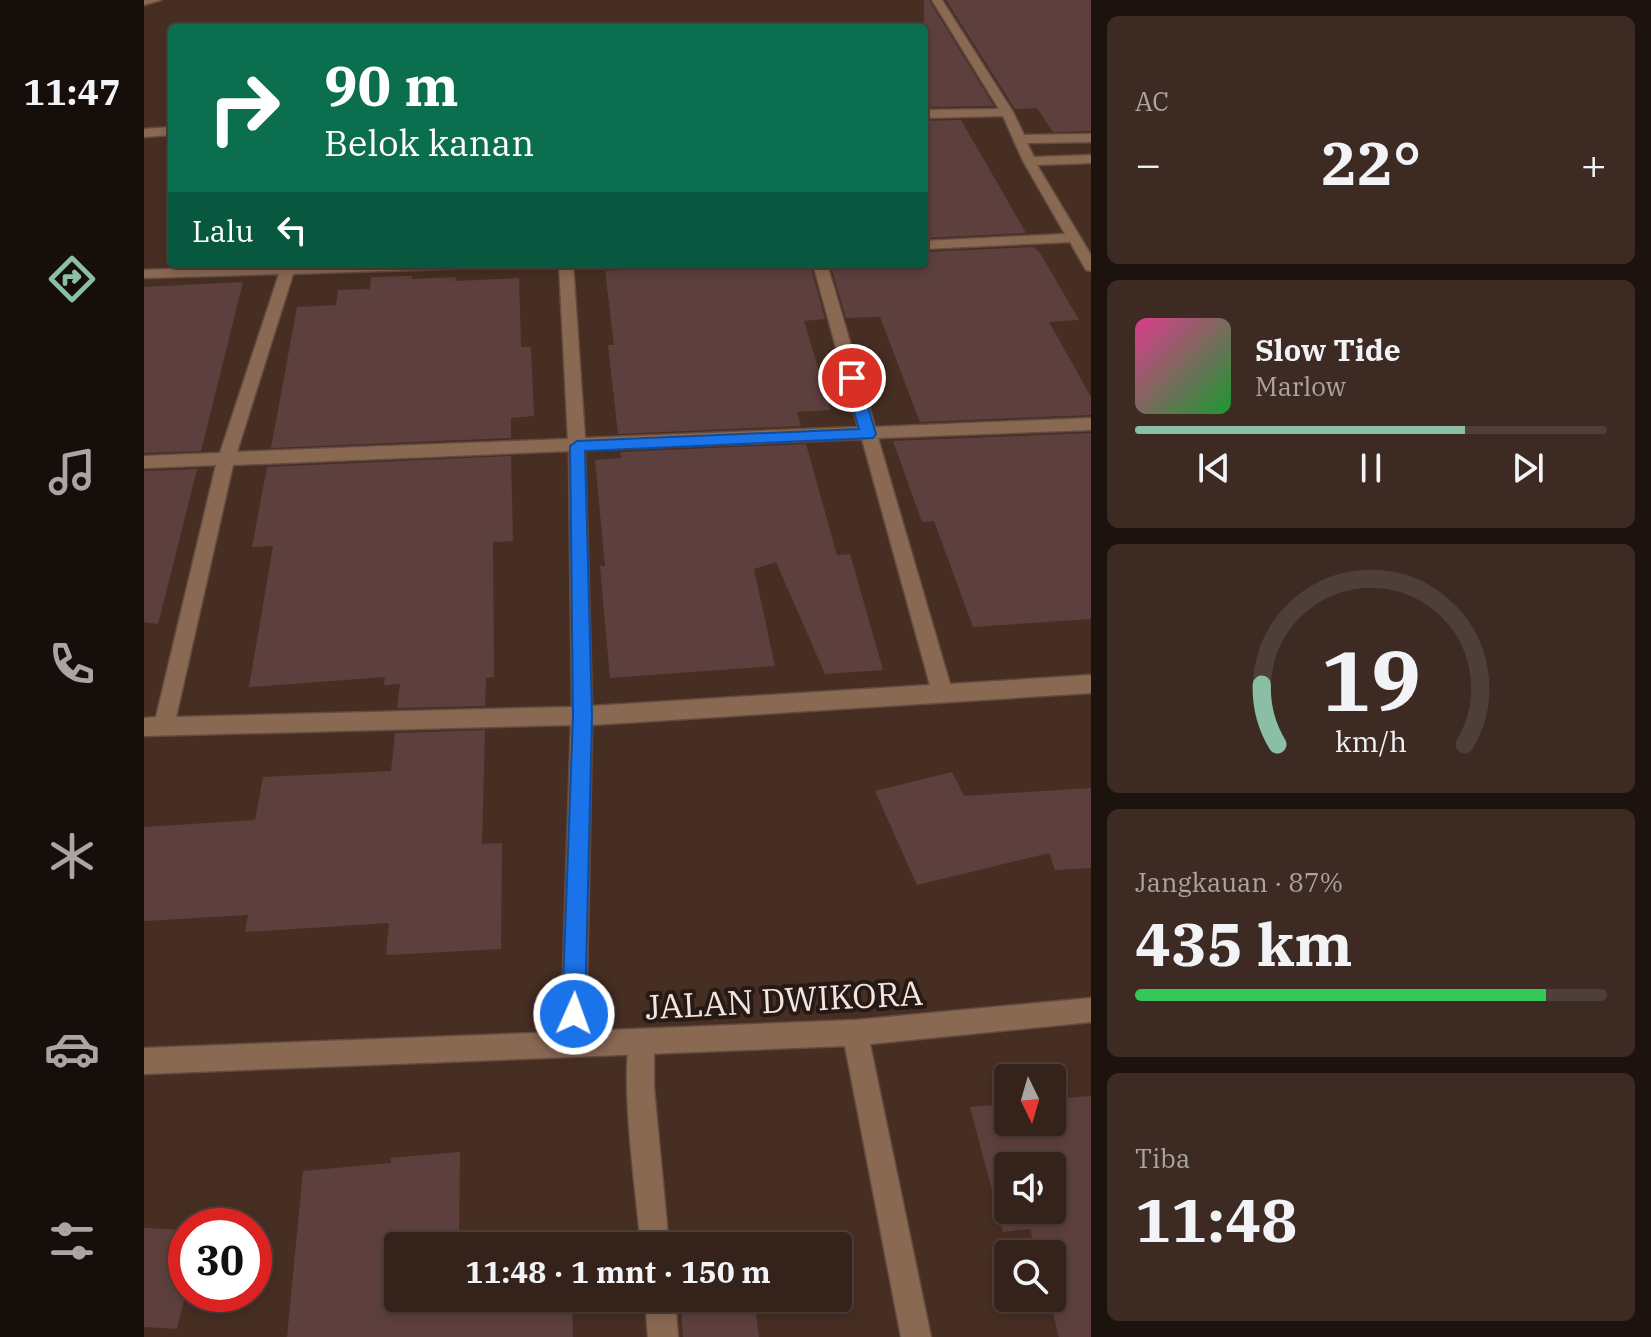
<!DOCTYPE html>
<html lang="id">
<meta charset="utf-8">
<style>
body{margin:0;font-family:"IBM Plex Serif",serif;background:#3d2a23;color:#f1f3f6;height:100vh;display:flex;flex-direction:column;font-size:30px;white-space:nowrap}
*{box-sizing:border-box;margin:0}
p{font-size:26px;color:#aaa4a2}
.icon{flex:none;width:44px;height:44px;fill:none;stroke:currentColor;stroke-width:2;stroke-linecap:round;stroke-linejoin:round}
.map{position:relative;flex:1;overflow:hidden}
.panel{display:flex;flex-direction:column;gap:16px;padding:16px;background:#1d130e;width:560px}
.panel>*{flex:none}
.banner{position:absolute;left:24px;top:24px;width:760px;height:244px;border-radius:8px;box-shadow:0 4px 12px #0003,0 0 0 2px #4f3f39;background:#0b6e4f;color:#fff;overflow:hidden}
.needle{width:52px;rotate:175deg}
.tools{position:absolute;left:850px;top:1064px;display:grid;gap:16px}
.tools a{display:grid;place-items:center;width:72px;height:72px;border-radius:8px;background:#35221a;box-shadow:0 4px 12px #0003,0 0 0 2px #4f3f39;font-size:40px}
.speed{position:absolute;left:24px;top:1208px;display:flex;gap:16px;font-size:40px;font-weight:700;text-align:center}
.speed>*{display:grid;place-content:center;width:104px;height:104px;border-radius:50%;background:#35221a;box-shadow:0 4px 12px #0003,0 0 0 2px #4f3f39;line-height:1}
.speed .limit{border:12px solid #d22;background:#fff;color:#111}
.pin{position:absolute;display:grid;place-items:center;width:68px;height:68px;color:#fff;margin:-34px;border:4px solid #fff;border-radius:50%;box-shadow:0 2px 8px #0007}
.me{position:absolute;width:88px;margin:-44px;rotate:2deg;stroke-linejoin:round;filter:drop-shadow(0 0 6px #0008)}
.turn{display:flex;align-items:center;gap:28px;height:168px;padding:0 24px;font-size:36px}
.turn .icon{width:104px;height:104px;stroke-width:2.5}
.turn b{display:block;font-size:56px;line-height:68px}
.then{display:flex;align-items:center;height:76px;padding:0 24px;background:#0003;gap:16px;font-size:30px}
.big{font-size:60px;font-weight:800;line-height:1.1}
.panel .widget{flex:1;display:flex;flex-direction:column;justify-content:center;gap:12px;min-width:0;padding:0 28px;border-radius:12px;background:#3d2a23}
.panel .dial{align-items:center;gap:0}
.dial svg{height:208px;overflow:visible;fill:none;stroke:#4f3f39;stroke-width:7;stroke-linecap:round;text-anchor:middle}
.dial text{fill:#f1f3f6;stroke:none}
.song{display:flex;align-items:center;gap:24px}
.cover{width:96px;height:96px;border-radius:12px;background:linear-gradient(135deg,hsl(330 70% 55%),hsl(130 70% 35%))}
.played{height:8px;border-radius:4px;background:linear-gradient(90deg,#8abfa5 70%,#4f3f39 70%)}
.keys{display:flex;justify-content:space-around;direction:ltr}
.heat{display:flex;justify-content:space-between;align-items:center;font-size:44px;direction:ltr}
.charge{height:12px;border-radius:6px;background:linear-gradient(90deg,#34c759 87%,#4f3f39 0)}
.trip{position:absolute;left:240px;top:1232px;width:468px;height:80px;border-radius:8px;background:#35221a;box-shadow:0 4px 12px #0003,0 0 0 2px #4f3f39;font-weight:800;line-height:80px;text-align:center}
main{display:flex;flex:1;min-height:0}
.menu{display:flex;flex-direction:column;width:144px;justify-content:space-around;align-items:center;background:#150e0a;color:#aaa4a2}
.menu .icon{width:56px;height:56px}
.menu .selected{color:#8abfa5}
.menu b{font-size:36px;color:#f1f3f6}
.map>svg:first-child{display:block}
.building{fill:#5d403e;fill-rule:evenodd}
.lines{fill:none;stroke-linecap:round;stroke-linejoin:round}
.service-casing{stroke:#634b41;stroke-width:3}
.minor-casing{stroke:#634b41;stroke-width:3}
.service{fill:#8a6953;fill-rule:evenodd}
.minor{fill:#8a6953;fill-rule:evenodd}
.route{fill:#1a73e8;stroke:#114b97;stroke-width:2}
.labels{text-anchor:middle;stroke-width:8;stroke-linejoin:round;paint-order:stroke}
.near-street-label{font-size:34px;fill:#f6e5de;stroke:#251a15}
</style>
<main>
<nav class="menu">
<b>11:47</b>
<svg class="icon selected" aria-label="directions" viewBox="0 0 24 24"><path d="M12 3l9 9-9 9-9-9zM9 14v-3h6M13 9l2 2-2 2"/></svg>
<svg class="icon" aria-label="music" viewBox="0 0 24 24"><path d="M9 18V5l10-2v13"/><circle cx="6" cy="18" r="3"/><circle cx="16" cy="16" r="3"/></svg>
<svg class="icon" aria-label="phone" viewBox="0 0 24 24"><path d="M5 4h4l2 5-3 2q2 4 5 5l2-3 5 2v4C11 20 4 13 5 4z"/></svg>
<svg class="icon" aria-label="climate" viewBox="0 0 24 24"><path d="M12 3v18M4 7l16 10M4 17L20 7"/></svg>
<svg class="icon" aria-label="car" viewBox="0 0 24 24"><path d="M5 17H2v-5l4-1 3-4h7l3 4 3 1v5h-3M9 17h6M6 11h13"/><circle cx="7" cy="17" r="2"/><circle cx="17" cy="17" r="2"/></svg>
<svg class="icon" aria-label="filters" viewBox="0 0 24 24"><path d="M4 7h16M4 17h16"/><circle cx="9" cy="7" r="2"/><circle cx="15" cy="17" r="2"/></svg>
</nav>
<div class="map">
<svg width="947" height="1337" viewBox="0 0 947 1337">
<rect width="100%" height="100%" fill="#472e23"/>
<path class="building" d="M780,0H785L850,106L780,107Z
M802,0H947V131L909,132L893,108L871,109Z
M817,120L882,233L780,238V121Z
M889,247L896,253L935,320L905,322L947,397V415L776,422L736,317L702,318L686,264H780V252Z
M556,264H570V268L666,264L681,319L660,321L687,410L653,412L657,426L474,434L464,345H470L461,271Z
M268,276V279L312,277L311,281L375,278L377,347H387L390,416L367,418V438L127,448L153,307L192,305L194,290L226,289L227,277Z
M99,282L57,451L0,453V287Z
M947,433V619L829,627L790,521L778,522L749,441Z
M662,444L693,555L706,554L739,670L681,674L632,562L610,569L631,666L466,678L456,566H461L451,460L477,458L476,452Z
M367,456L369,541L349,542L350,677L342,678L341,706L253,708L256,684L240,685L241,677L105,687L129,546L108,547L123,467Z
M53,469L14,624L0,622V471Z
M341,730L338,844L358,843L357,949L242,955L245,923L101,932L104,915L0,921V827L111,820L119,777L247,771L251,733Z
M808,772L820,796L947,788V868L911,870L905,853L773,885L731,791Z
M947,1096V1337H915L905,1298H908V1254H893L886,1229L859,1232L826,1107L864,1104V1122H908V1099ZM864,1166H908V1210H864Z
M316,1152L315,1246H254V1298H428L429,1337H143L159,1171L247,1163V1158Z
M0,1228L42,1230V1292L33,1329L0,1327Z
M426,1237V1246H325Z
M536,1298H610L615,1337H539Z"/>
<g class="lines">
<defs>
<path id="service" d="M497,1029L506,1033L510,1042V1088L525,1246H497C493,1202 474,1067 488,1033Z
M501,1298H531L534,1337H504Z"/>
<path id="minor" d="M0,0H17L0,5Z
M788,0H798L869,112L880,135L947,134V142L883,143L890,157L947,155V163L893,165L947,255V271L942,270L926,242L780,249V241L921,234L879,161L859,116L780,118V110L855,109Z
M28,127V135L0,137V129Z
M138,264H335L328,268L149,274L93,452L424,439L415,264H429L441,438L714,427L669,264H683L731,427L947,418V430L734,438L806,684L947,675V693L448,725L442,1031L711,1020L947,998V1022L726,1044L787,1337H757L701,1046L0,1074V1048L417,1032L427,725L0,736V718L12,717L72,465L0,468V456L76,453L135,274L0,278V270ZM718,439L786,685L448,706L441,450ZM425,451L428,707L32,717L89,465Z"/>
</defs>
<use href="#service" class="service-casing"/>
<use href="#minor" class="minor-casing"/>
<use href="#service" class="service"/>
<use href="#minor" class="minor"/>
</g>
<path class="route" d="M708,373L715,378L732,434L729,438L441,451L448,716L441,1014L438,1022L430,1026L422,1022L418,1014L429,716L426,446L433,441L715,429L701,378Z"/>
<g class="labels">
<g class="near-street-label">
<text transform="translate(640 1000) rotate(-3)" y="12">JALAN DWIKORA</text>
</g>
</g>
</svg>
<div class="tools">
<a><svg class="needle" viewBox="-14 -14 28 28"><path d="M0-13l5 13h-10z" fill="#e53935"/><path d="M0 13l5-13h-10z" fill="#aaa4a2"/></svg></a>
<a><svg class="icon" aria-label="sound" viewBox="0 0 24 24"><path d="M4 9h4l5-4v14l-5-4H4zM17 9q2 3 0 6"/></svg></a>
<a><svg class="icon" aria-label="search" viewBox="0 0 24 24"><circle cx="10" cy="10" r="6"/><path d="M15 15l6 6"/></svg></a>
</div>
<div class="speed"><div class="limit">30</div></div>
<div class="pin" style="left:708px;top:378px;background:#d93025"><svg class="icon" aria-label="arrive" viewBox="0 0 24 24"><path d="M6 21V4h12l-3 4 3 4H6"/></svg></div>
<svg class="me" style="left:430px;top:1014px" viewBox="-20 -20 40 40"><circle r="17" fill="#1a73e8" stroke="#fff" stroke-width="3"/><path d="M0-11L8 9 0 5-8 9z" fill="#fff"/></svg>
<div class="trip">11:48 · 1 mnt · 150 m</div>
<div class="banner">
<div class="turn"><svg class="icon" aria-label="right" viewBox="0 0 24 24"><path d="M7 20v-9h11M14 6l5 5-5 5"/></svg><div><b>90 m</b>Belok kanan</div></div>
<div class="then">Lalu<svg class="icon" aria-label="left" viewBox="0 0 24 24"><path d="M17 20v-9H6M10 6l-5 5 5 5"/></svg></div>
</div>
</div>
<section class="panel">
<div class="widget"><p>AC</p>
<div class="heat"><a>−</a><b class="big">22°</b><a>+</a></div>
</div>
<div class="widget">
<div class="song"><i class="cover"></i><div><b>Slow Tide</b><p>Marlow</p></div></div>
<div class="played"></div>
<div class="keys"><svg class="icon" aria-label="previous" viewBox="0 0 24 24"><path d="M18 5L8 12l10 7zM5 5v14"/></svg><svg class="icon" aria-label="pause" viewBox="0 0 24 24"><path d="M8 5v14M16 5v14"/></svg><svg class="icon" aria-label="next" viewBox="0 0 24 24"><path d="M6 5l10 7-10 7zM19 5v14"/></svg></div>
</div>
<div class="widget dial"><svg viewBox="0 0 100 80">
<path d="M14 69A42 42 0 1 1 86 69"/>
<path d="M14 69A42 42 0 0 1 8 46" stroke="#8abfa5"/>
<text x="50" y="56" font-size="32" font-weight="700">19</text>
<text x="50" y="72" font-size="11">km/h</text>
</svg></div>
<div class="widget"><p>Jangkauan · 87%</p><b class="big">435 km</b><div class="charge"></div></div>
<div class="widget"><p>Tiba</p><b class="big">11:48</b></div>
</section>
</main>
